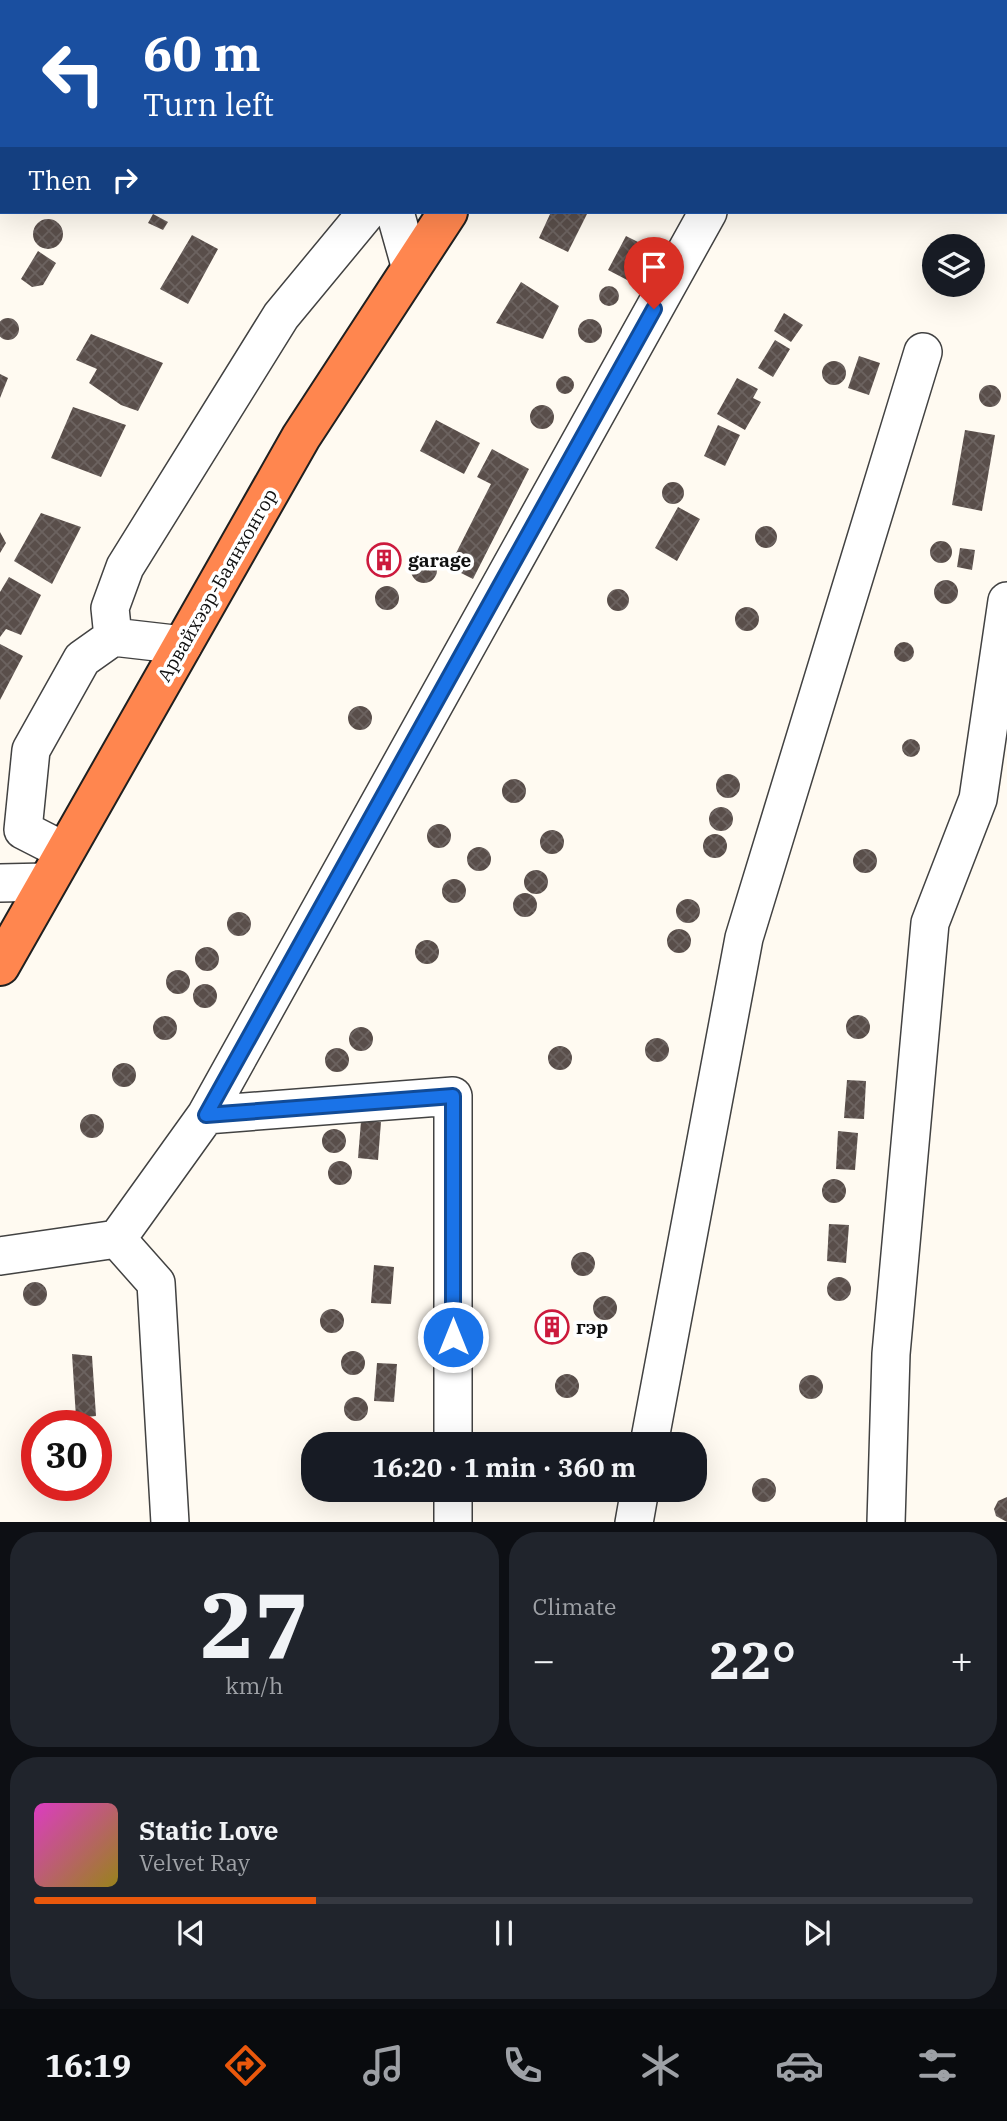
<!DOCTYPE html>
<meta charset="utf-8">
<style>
body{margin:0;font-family:"IBM Plex Serif",serif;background:#20242c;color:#f1f3f6;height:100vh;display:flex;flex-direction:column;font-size:26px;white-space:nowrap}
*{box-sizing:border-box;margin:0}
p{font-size:23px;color:#9ea1a6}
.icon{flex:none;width:38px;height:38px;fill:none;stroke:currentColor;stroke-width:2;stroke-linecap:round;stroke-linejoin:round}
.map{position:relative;height:1522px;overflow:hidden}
.details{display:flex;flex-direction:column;gap:10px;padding:10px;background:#0d0f14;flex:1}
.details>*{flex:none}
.top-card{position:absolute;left:0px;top:0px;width:1008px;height:214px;box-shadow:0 7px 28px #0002;background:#1a4fa0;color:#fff;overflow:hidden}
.fabs{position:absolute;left:922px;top:234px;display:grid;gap:14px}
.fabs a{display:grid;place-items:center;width:63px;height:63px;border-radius:50%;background:#171b24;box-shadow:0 7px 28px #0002;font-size:35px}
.speed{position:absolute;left:21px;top:1410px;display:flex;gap:14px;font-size:35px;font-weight:700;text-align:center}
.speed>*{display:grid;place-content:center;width:91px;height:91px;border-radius:50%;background:#171b24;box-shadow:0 7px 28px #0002;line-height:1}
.speed .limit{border:10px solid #d22;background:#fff;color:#111}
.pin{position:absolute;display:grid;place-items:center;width:60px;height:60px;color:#fff;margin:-72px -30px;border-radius:50% 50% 50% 0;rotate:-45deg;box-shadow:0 0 7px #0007}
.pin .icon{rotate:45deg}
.me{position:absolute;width:77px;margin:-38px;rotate:0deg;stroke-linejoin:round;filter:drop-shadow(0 0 5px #0008)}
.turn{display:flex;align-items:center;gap:24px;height:147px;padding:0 28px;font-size:32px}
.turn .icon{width:91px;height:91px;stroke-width:2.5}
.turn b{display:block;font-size:49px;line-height:60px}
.then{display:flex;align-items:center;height:66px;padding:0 28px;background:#0003;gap:14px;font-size:26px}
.big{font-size:52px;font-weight:700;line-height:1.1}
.details .tile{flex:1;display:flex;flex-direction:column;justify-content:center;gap:10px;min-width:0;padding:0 24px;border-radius:28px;background:#20242c}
.details .dial{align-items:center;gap:0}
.dial b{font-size:91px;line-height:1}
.song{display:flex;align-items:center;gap:21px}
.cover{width:84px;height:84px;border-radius:10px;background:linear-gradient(135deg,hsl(310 70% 55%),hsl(50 70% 35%))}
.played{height:7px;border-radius:4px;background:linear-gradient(90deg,#ea580c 30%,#363941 30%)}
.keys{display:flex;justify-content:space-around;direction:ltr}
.heat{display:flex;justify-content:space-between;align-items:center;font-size:38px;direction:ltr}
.details .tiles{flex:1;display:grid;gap:10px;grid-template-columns:1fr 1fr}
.tile:last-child{grid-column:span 2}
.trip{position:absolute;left:301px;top:1432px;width:406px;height:70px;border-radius:28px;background:#171b24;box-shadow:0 7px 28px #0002;font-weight:700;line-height:70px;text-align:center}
.dock{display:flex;height:112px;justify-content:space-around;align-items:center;background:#090b0e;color:#9ea1a6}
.dock .icon{width:49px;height:49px}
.dock .on{color:#ea580c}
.dock b{font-size:32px;color:#f1f3f6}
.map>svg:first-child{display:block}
.building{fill:url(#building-cross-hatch)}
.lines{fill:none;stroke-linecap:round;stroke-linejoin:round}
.minor-casing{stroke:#424242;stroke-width:40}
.highway-casing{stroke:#202020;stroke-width:42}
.minor{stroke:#fff;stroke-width:37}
.highway{stroke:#ff864f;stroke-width:38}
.route-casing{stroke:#114b97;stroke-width:18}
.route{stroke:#1a73e8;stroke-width:12}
.labels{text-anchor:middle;stroke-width:7;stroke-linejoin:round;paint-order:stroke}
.poi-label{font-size:19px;font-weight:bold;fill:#0f0f0f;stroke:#fff;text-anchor:start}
.street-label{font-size:19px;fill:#0f0f0f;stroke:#fff}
</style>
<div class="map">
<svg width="1007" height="1523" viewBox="0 0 1007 1523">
<defs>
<pattern id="building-cross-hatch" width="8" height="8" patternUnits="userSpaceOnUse" patternTransform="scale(1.75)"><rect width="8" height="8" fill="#594e4a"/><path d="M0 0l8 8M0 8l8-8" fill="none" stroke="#6c6360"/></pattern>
</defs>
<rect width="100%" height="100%" fill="#fffaf1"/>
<path class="building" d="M551,212H588L568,252L539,238Z
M153,214L168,222L163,230L148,223Z
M33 234a15 15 0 1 1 30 0a15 15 0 1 1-30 0Z
M192,235L218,249L188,304L160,289Z
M626,236L650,248L631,282L608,270Z
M38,251L56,263L43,285L32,287L21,279Z
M521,282L559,306L543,339L496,323Z
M599 296a10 10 0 1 1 20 0a10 10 0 1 1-20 0Z
M784,313L803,325L791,342L774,331Z
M-3 329a11 11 0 1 1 22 0a11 11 0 1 1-22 0Z
M578 331a12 12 0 1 1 24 0a12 12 0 1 1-24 0Z
M91,334L163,363L138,411L121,405L89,383L97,369L76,360Z
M775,340L790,349L773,377L758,368Z
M859,356L880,363L869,395L848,388Z
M822 373a12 12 0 1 1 24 0a12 12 0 1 1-24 0Z
M0,374L8,378L0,398Z
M556 385a9 9 0 1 1 18 0a9 9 0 1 1-18 0Z
M737,378L758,389L753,398L761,402L745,430L717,414Z
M979 396a11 11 0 1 1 22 0a11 11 0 1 1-22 0Z
M530 417a12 12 0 1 1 24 0a12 12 0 1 1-24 0Z
M73,407L126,425L101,477L51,458Z
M436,420L480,443L464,474L420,451Z
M718,425L740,435L725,466L704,456Z
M965,430L995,435L982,511L952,505Z
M492,449L529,469L473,579L449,567L491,484L477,477Z
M662 493a11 11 0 1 1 22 0a11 11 0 1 1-22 0Z
M678,507L700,519L677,561L655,548Z
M41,513L81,527L52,584L14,561Z
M755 537a11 11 0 1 1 22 0a11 11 0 1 1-22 0Z
M0,532L6,543L0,553Z
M930 552a11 11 0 1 1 22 0a11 11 0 1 1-22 0Z
M378,545L400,555L390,575L368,565Z
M960,548L975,550L972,570L957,567Z
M411 570a13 13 0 1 1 26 0a13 13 0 1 1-26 0Z
M9,577L41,595L21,635L6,629L0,637V592Z
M934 592a12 12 0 1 1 24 0a12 12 0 1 1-24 0Z
M375 598a12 12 0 1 1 24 0a12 12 0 1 1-24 0Z
M607 600a11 11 0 1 1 22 0a11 11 0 1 1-22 0Z
M735 619a12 12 0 1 1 24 0a12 12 0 1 1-24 0Z
M894 652a10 10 0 1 1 20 0a10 10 0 1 1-20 0Z
M0,644L23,656L0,700Z
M348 718a12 12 0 1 1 24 0a12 12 0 1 1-24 0Z
M902 748a9 9 0 1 1 18 0a9 9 0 1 1-18 0Z
M716 786a12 12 0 1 1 24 0a12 12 0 1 1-24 0Z
M502 791a12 12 0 1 1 24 0a12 12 0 1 1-24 0Z
M709 819a12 12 0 1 1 24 0a12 12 0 1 1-24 0Z
M427 836a12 12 0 1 1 24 0a12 12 0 1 1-24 0Z
M540 842a12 12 0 1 1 24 0a12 12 0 1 1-24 0Z
M703 846a12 12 0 1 1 24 0a12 12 0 1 1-24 0Z
M467 859a12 12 0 1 1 24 0a12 12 0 1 1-24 0Z
M853 861a12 12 0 1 1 24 0a12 12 0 1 1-24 0Z
M524 882a12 12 0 1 1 24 0a12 12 0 1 1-24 0Z
M442 891a12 12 0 1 1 24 0a12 12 0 1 1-24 0Z
M513 905a12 12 0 1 1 24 0a12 12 0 1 1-24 0Z
M676 911a12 12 0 1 1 24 0a12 12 0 1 1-24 0Z
M227 924a12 12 0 1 1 24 0a12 12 0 1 1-24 0Z
M667 941a12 12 0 1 1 24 0a12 12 0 1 1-24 0Z
M415 952a12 12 0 1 1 24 0a12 12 0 1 1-24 0Z
M195 959a12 12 0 1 1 24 0a12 12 0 1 1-24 0Z
M166 982a12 12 0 1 1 24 0a12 12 0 1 1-24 0Z
M193 996a12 12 0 1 1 24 0a12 12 0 1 1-24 0Z
M846 1027a12 12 0 1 1 24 0a12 12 0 1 1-24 0Z
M153 1028a12 12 0 1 1 24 0a12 12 0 1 1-24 0Z
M349 1039a12 12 0 1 1 24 0a12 12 0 1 1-24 0Z
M645 1050a12 12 0 1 1 24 0a12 12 0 1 1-24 0Z
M548 1058a12 12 0 1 1 24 0a12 12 0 1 1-24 0Z
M325 1060a12 12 0 1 1 24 0a12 12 0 1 1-24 0Z
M112 1075a12 12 0 1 1 24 0a12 12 0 1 1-24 0Z
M847,1080L866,1081L864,1119L844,1118Z
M80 1126a12 12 0 1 1 24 0a12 12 0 1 1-24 0Z
M361,1121L381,1122L378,1160L358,1158Z
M322 1141a12 12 0 1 1 24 0a12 12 0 1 1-24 0Z
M838,1131L858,1133L855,1170L836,1169Z
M328 1173a12 12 0 1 1 24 0a12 12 0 1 1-24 0Z
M822 1191a12 12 0 1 1 24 0a12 12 0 1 1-24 0Z
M829,1224L849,1225L846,1263L827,1261Z
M571 1264a12 12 0 1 1 24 0a12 12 0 1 1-24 0Z
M374,1265L394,1267L391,1304L371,1303Z
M827 1289a12 12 0 1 1 24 0a12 12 0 1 1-24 0Z
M23 1294a12 12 0 1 1 24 0a12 12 0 1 1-24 0Z
M593 1308a12 12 0 1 1 24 0a12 12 0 1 1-24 0Z
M320 1321a12 12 0 1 1 24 0a12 12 0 1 1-24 0Z
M540 1326a12 12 0 1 1 24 0a12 12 0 1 1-24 0Z
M341 1363a12 12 0 1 1 24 0a12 12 0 1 1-24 0Z
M72,1354L92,1356L96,1416L76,1418Z
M377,1363L397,1364L394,1402L374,1401Z
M555 1386a12 12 0 1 1 24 0a12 12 0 1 1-24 0Z
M799 1387a12 12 0 1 1 24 0a12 12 0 1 1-24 0Z
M344 1409a12 12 0 1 1 24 0a12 12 0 1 1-24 0Z
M343,1438L353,1444H330L336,1440Z
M752 1490a12 12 0 1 1 24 0a12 12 0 1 1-24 0Z
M47,1486H72L67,1494L59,1496L52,1494Z
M1007,1497V1522L996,1516L994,1509L998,1501Z"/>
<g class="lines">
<defs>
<path id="minor" d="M18,2L19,0
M476,2L477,0
M0,49L2,44
M395,212L411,269
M113,637L110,608L125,567L281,316L367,212
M64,851L23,830L31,750L82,659L113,637L183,645
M0,883L47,882
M206,1115L453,1096V1444
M117,1239L156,1283L170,1523
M0,1256L117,1239L206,1115L708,212
M649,1444L744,938L923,352
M453,1489V1523
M634,1523L640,1489
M886,1523L891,1354L930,923L978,799L1007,601"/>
<path id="highway" d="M585,2L586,0
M0,966L301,437L448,212"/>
</defs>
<use href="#minor" class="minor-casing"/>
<use href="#highway" class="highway-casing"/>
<use href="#minor" class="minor"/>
<use href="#highway" class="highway"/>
</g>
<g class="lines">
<defs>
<path id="route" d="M453,1337V1096L206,1115L654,309"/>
</defs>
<use href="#route" class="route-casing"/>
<use href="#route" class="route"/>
</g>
<defs>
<symbol id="building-ring" viewBox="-11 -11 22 22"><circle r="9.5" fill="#fff" stroke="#cc1a3d" stroke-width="1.5"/><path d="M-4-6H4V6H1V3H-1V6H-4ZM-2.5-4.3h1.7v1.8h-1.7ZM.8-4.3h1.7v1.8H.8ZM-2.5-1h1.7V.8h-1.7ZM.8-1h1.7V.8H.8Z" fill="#cc1a3d"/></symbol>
</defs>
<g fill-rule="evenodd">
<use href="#building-ring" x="365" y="541" width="38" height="38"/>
<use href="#building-ring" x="533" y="1308" width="38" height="38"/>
</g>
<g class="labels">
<g class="poi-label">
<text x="408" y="567">garage</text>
<text x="576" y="1334">гэр</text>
</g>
<g class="street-label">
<text transform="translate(217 585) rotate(-60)" y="7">Арвайхээр-Баянхонгор</text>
</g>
</g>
</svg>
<div class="fabs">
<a><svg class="icon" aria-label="layers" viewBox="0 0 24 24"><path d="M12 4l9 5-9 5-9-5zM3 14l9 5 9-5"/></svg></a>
</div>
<div class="speed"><div class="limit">30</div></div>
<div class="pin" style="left:654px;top:309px;background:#d93025"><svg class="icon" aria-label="arrive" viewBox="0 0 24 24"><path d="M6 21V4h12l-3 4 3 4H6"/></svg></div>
<svg class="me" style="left:453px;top:1337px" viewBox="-20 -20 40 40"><circle r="17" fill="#1a73e8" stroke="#fff" stroke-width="3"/><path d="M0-11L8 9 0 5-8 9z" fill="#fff"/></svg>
<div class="trip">16:20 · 1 min · 360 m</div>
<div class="top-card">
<div class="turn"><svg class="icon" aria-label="left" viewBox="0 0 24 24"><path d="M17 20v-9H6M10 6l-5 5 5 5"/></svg><div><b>60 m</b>Turn left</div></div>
<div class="then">Then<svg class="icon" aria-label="right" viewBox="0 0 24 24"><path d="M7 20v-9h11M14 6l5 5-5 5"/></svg></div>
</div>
</div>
<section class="details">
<div class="tiles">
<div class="tile dial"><b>27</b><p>km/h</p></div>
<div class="tile"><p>Climate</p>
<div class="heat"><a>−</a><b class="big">22°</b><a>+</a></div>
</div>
<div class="tile">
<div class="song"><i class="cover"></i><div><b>Static Love</b><p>Velvet Ray</p></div></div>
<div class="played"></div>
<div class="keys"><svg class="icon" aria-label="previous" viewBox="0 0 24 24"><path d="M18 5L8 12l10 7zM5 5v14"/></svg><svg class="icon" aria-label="pause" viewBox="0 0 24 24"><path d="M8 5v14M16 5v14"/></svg><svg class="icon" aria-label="next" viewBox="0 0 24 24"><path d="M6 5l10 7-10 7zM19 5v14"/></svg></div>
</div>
</div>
</section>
<nav class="dock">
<b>16:19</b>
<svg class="icon on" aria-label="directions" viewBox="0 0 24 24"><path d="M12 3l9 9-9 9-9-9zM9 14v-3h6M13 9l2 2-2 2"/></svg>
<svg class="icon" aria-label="music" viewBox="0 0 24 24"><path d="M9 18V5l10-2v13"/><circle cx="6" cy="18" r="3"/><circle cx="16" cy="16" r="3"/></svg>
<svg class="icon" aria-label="phone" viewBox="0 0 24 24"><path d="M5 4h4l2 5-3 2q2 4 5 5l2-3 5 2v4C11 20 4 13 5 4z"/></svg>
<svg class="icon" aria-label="climate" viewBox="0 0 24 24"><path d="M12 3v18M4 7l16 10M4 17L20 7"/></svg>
<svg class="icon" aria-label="car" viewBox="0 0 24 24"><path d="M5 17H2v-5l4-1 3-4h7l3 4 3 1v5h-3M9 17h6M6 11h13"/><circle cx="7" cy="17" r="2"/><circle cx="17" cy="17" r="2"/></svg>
<svg class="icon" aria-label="filters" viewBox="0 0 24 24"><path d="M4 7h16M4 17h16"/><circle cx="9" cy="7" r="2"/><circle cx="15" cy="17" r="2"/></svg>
</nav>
